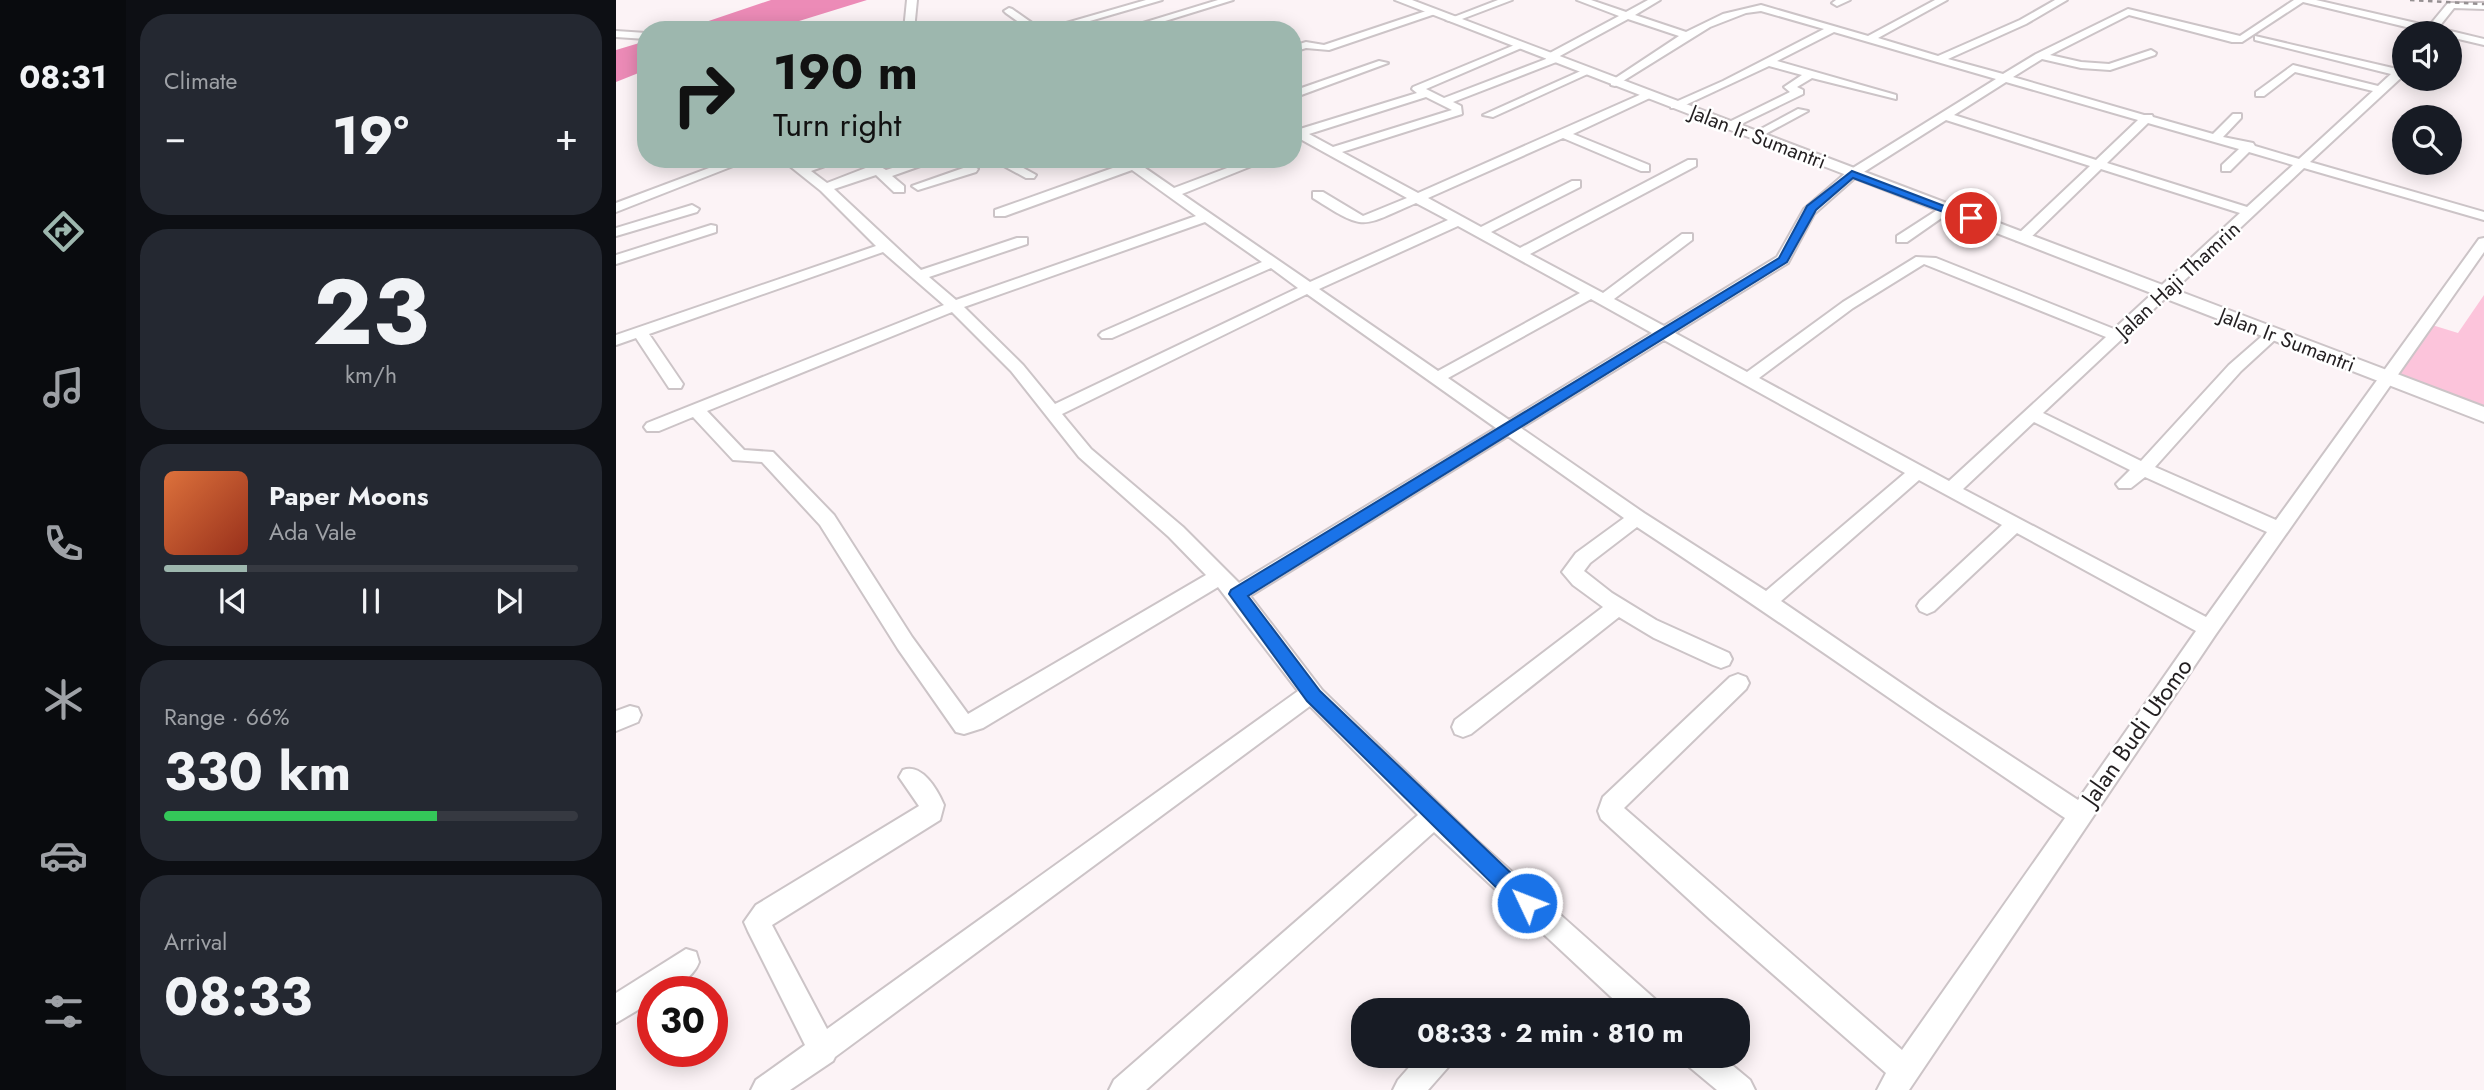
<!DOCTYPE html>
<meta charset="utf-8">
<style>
body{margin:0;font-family:Jost,sans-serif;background:#242831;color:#f1f3f6;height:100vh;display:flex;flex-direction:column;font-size:26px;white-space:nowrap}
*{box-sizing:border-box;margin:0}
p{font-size:23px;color:#9ea1a6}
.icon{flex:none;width:38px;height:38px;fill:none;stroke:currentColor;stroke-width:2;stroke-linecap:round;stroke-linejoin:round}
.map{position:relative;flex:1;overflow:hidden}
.sheet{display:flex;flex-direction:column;gap:14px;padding:14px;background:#0d0f14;width:490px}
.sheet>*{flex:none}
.guide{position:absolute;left:21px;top:21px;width:665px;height:147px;border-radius:28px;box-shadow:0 4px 18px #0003;background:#9db7ae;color:#111;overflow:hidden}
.controls{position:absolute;left:1776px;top:21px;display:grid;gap:14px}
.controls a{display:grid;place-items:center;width:70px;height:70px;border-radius:50%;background:#171b24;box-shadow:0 4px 18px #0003;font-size:35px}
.speed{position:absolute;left:21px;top:976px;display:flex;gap:14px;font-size:35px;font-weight:700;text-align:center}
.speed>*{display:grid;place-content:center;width:91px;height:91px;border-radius:50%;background:#171b24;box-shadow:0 4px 18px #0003;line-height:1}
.speed .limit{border:10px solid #d22;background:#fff;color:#111}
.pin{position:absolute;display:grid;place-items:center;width:60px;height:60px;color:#fff;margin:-30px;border:4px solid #fff;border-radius:50%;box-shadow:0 2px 7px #0007}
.me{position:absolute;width:77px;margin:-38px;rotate:313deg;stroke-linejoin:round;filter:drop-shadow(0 0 5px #0008)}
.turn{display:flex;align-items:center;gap:24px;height:147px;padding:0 21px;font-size:32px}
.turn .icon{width:91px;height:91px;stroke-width:2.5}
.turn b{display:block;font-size:49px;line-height:60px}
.big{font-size:52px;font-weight:700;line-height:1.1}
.sheet .widget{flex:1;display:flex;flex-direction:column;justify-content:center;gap:10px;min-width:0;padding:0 24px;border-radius:28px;background:#242831}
.sheet .dial{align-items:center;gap:0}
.dial b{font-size:91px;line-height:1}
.song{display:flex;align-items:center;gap:21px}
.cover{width:84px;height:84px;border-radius:10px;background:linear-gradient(135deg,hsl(20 70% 55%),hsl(10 70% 35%))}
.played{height:7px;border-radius:4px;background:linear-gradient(90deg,#9db7ae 20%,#363941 20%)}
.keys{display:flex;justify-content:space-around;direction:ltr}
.heat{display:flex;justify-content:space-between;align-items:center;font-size:38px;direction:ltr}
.charge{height:10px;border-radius:5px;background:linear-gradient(90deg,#34c759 66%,#363941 0)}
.trip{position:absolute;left:735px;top:998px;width:399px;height:70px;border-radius:28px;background:#171b24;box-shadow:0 4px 18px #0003;font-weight:700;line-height:70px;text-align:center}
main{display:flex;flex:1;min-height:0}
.tabs{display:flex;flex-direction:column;width:126px;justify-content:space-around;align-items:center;background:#090b0e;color:#9ea1a6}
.tabs .icon{width:49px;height:49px}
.tabs .current{color:#9db7ae}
.tabs b{font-size:32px;color:#f1f3f6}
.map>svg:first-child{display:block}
.green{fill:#fcc4db}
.water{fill:#ec8bb7}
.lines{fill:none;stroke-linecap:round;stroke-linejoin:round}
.minor-casing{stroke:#ccc4c7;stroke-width:4}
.major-casing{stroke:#ccc4c7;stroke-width:4}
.minor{fill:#fff;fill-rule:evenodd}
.major{fill:#fff;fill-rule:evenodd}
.rail{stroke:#969092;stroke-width:2.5;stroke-dasharray:4.5 4.5;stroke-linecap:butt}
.route{fill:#1a73e8;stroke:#114b97;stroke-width:2}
.labels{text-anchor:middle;stroke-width:5;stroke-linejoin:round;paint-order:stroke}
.far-street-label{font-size:21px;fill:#231f21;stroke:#fff}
.street-label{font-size:24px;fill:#231f21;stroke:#fff}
</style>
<main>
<nav class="tabs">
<b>08:31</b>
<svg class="icon current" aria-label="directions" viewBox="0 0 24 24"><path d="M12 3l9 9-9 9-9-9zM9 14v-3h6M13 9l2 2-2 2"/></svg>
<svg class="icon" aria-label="music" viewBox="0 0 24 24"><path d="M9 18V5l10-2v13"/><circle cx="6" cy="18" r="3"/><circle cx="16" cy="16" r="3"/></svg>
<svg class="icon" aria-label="phone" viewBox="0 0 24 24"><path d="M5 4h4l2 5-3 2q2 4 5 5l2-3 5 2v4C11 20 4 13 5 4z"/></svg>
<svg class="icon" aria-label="climate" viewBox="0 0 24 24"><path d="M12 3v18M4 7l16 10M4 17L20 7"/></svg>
<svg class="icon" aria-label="car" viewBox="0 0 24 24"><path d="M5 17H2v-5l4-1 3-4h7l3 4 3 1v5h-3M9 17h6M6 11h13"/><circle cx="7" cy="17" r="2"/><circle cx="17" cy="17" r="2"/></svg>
<svg class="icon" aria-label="filters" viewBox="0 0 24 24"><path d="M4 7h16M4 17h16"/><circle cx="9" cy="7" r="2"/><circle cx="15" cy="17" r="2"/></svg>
</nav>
<section class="sheet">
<div class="widget"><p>Climate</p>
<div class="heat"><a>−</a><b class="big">19°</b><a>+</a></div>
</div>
<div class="widget dial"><b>23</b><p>km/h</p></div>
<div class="widget">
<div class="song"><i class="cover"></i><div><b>Paper Moons</b><p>Ada Vale</p></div></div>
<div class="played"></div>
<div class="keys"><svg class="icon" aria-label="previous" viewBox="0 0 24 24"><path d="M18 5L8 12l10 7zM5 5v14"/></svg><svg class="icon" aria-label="pause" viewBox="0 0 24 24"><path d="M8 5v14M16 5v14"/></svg><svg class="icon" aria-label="next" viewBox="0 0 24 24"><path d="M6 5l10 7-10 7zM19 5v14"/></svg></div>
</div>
<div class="widget"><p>Range · 66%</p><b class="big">330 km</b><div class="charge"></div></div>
<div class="widget"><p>Arrival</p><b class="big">08:33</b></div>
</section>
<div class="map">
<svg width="1868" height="1090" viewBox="0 0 1868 1090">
<rect width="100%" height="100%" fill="#fcf3f6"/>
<path class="green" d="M1868,295V411L1780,377L1816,325L1842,333Z"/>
<path class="water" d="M155,0H251L154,30H66Z
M30,41V70L0,82V50Z"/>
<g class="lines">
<defs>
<path id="minor" d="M291,0H301L298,30H288Z
M530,0H546L443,30H426Z
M602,0H617L520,30H504Z
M882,0H896L838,22L830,20Z
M961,0H975L1010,12L1032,0H1044L1019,15L1070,32L1107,14L1145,5L1252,36L1319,0H1331L1262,38L1322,56L1404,20L1439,0H1451L1410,24L1332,59L1387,74L1420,54L1512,9L1624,36L1678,0H1700L1813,26L1832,3H1868V9L1838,8L1822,28L1868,39V45L1834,37V33H1815L1687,2L1626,42H1616L1513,15L1434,55L1465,62L1493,64L1535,50L1540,53L1539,55L1494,70L1465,68L1426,59L1397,77L1528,115H1536L1537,117L1597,134L1617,114H1625V118L1607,137L1637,143L1639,146L1683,159L1757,91L1679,72L1648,96H1640V92L1677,65L1762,86L1775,74L1639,40V36L1781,69L1788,65V75L1694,162L1868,212V220L1688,168L1427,413L1525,461L1613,365L1652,331H1662L1665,334L1662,337L1625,371L1539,467L1660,520L1863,239L1868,238V252L1600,634L1293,1090H1261L1270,1073L1094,919L985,819L982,811L987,797L1114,677L1122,674L1130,677L1133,683L1130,689L1008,808L1286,1050L1449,818C1306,722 1166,622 1021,527L974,563L968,571L996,593L1040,620L1113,653L1116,659L1113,665L1105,668L1097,665L1038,638L1003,617L855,734L847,737L839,734L836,727L839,720L987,607L957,585L946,572L960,553L1008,518L892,436L634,596L706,690L859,839L1040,1000L1044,1010H1009L818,832L530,1090H493L498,1080L802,815L694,706L219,1057L217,1061L174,1090H135L140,1080L189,1045L132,931L128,922L140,905L303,806L283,777L287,770C306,763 321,789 328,805L324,820L156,925L211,1029L682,691L602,587L367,728L348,734L340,732L282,649L204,525L146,462L117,460L77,417L43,431H31L28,427L31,423L328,305L267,252L33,334L67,384L65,388H53L20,338L0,345V335L260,246L205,191L165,159H179L188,166L209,159H228L195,171L211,183L260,164L270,170L305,159H324L276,176L288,186V192H278L260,175L218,189L305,270L401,238H411V244L313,277L340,300L580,216L516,170L389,216H379V210L508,164L502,159H516L558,188L635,159H653L566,194L694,282L832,220L800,203C744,227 751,232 697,198V192H707L747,216L791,198L677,135V127L684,129L801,93L796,89L797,87L901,44L910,46L810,89L828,98L930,59V55L1003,16ZM1145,11L1208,29L1107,81L1055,104V108H1063L1153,66L1186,75L1168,87L1174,92L1109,124V128H1117L1187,94V90L1181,87L1196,78L1280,99V95L1161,61L1218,32L1380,79L1232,171L1188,209L1161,257L1048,326L998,299L1076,240V234H1066L987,293L914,254L1080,166V160H1072L904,248L875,232L964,187V181H956L865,227L812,198L947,138L1025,171H1033V165L957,134L1036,97V93H1028L802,193L726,152L846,114L845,106L837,102L943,61L942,57L1012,19L1063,36L995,81V85L999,86L1094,27L1130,13ZM1390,82L1522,120L1480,160L1338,115ZM810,97L836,110L717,147L693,134ZM1330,120L1474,166L1401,235V241H1411L1485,169L1624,213L1498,329L1320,258L1300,257L1227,302L1131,372L1059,333L1172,263L1198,214L1240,177ZM1532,123L1623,149L1606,165V171H1614L1633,152L1677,165L1631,207L1491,163ZM589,222L646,262L486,332L483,335L486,338H496L655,268L682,288L439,404L407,365L348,307ZM842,226L964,293L822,371L703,289ZM1308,264L1490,337L1333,481L1143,378L1237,308ZM691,294L880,428L623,583L567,527L475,449L446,414ZM975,299L1036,333L893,420L832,378ZM336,312L395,371L463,457L553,537L590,575L352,714L296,637L218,515L157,452L128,450L91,411ZM1048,340L1289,473L1150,591L1028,513L905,428ZM1418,422L1514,470L1500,484L1503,488H1515L1529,477L1651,532L1590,617L1347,489ZM1303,480L1386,525L1304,601L1301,606L1304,611L1311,614L1318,611L1401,533L1580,631L1462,800L1320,707L1165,601Z
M1220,0H1234L1221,6L1216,3Z
M393,8L396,9L426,30H414L390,13L388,11Z
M816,9L821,12L819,14L713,50L690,48L677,52V46L690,42L708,45Z
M224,26L264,27L269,30H220Z
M0,31L30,33V39L0,37Z
M763,61L772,63L677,98V91Z
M967,70L976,72L877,117L867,115Z
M1182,109L1192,111L1142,138L1132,136Z
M117,159H135L0,212V203Z
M375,159H391L420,175L418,178H410Z
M356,165L362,169L360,172L302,190L296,186Z
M76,205L83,209L81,212L0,236V228Z
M1329,205L1334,206V212L1291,242H1281V236Z
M95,225L100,226V232L0,264V255Z
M14,706L22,708L25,715L22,722L0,731V711Z
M70,949L80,952L83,962C77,979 54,992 37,992V1001L0,1023V993Z
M804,1055H838L834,1065L812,1090H777L782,1080Z
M1067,1055H1104L1134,1080L1139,1090H1101L1071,1065Z"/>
<path id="major" d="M779,0H796L1868,407V422Z"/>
</defs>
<use href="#minor" class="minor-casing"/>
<use href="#major" class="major-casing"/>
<use href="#minor" class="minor"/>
<use href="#major" class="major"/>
<path class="rail" d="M1794,0L1868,4"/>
</g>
<path class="route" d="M1236,171L1360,218L1351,221L1237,178L1200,210L1171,262L632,596L704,691L918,895L921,903L918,910L911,913L903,910L691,701L613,594L615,590L1163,258L1191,206Z"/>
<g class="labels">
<g class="far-street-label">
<text transform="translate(1142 137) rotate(21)" y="7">Jalan Ir Sumantri</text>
<text transform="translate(1562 280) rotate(-43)" y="7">Jalan Haji Thamrin</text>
<text transform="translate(1671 340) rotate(21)" y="7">Jalan Ir Sumantri</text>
</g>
<g class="street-label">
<text transform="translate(1521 732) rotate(-55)" y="8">Jalan Budi Utomo</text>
</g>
</g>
</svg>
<div class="controls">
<a><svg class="icon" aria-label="sound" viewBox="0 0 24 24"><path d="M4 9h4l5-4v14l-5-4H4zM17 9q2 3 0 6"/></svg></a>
<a><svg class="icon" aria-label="search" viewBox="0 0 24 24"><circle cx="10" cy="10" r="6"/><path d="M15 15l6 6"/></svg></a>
</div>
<div class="speed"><div class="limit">30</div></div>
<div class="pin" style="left:1355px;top:218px;background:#d93025"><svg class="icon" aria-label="arrive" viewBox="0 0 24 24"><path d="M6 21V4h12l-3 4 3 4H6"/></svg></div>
<svg class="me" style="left:911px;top:903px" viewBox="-20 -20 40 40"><circle r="17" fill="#1a73e8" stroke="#fff" stroke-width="3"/><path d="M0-11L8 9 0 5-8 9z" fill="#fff"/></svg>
<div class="trip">08:33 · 2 min · 810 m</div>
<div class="guide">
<div class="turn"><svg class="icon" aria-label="right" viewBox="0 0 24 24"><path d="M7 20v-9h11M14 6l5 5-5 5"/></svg><div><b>190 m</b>Turn right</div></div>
</div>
</div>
</main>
